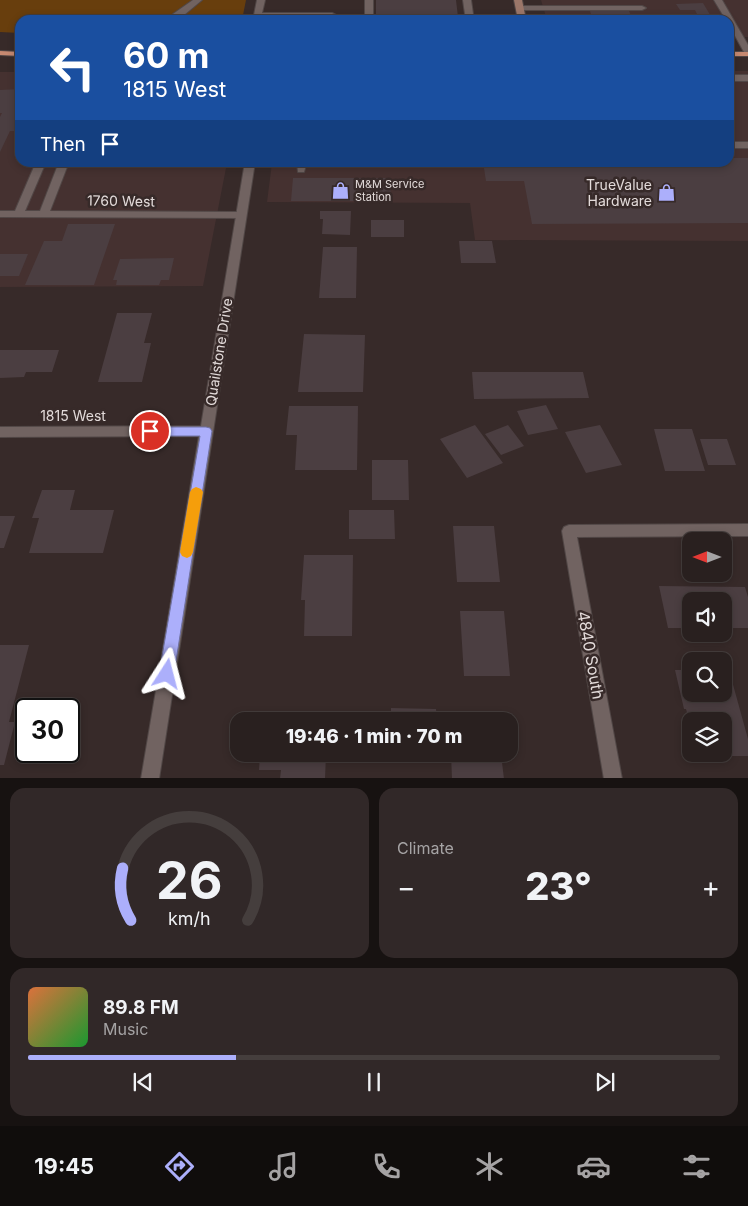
<!DOCTYPE html>
<meta charset="utf-8">
<style>
body{margin:0;font-family:Inter,sans-serif;background:#312828;color:#f1f3f6;height:100vh;display:flex;flex-direction:column;font-size:19px;white-space:nowrap}
*{box-sizing:border-box;margin:0}
p{font-size:16px;color:#a5a3a4}
.icon{flex:none;width:28px;height:28px;fill:none;stroke:currentColor;stroke-width:2;stroke-linecap:round;stroke-linejoin:round}
.map{position:relative;height:778px;overflow:hidden}
.side{display:flex;flex-direction:column;gap:10px;padding:10px;background:#171211;flex:1}
.side>*{flex:none}
.top-card{position:absolute;left:15px;top:15px;width:719px;height:152px;border-radius:15px;box-shadow:0 2px 8px #0003,0 0 0 1px #453e3d;background:#1a4fa0;color:#fff;overflow:hidden}
.needle{width:32px;rotate:270deg}
.tools{position:absolute;left:682px;top:532px;display:grid;gap:10px}
.tools a{display:grid;place-items:center;width:50px;height:50px;border-radius:10px;background:#29201f;box-shadow:0 2px 8px #0003,0 0 0 1px #453e3d;font-size:25px}
.speed{position:absolute;left:15px;top:698px;display:flex;gap:10px;font-size:25px;font-weight:700;text-align:center}
.speed>*{display:grid;place-content:center;width:65px;height:65px;border-radius:50%;background:#29201f;box-shadow:0 2px 8px #0003,0 0 0 1px #453e3d;line-height:1}
.speed .limit{border:2px solid #111;border-radius:8px;background:#fff;color:#111}
.pin{position:absolute;display:grid;place-items:center;width:42px;height:42px;color:#fff;margin:-21px;border:2px solid #fff;border-radius:50%;box-shadow:0 1px 5px #0007}
.me{position:absolute;width:55px;margin:-28px;rotate:9deg;stroke-linejoin:round;filter:drop-shadow(0 0 4px #0008)}
.turn{display:flex;align-items:center;gap:18px;height:105px;padding:0 25px;font-size:22px}
.turn .icon{width:65px;height:65px;stroke-width:2.5}
.turn b{display:block;font-size:35px;line-height:42px}
.then{display:flex;align-items:center;height:48px;padding:0 25px;background:#0003;gap:10px;font-size:19px}
.big{font-size:38px;font-weight:800;line-height:1.1}
.side .card{flex:1;display:flex;flex-direction:column;justify-content:center;gap:8px;min-width:0;padding:0 18px;border-radius:15px;background:#312828}
.side .dial{align-items:center;gap:0}
.dial svg{height:130px;overflow:visible;fill:none;stroke:#453e3d;stroke-width:7;stroke-linecap:round;text-anchor:middle}
.dial text{fill:#f1f3f6;stroke:none}
.song{display:flex;align-items:center;gap:15px}
.cover{width:60px;height:60px;border-radius:8px;background:linear-gradient(135deg,hsl(20 70% 55%),hsl(130 70% 35%))}
.played{height:5px;border-radius:2px;background:linear-gradient(90deg,#acaffb 30%,#453e3d 30%)}
.keys{display:flex;justify-content:space-around;direction:ltr}
.heat{display:flex;justify-content:space-between;align-items:center;font-size:28px;direction:ltr}
.side .tiles{flex:1;display:grid;gap:10px;grid-template-columns:1fr 1fr}
.card:last-child{grid-column:span 2}
.trip{position:absolute;left:230px;top:712px;width:288px;height:50px;border-radius:15px;background:#29201f;box-shadow:0 2px 8px #0003,0 0 0 1px #453e3d;font-weight:800;line-height:50px;text-align:center}
.tab-bar{display:flex;height:80px;justify-content:space-around;align-items:center;background:#100d0c;color:#a5a3a4}
.tab-bar .icon{width:35px;height:35px}
.tab-bar .selected{color:#acaffb}
.tab-bar b{font-size:22px;color:#f1f3f6}
.map>svg:first-child{display:block}
.built{fill:#453130}
.green{fill:#683e0d}
.building{fill:#4b3e41}
.lines{fill:none;stroke-linecap:round;stroke-linejoin:round}
.lane-casing{stroke:#514746;stroke-width:2}
.street-casing{stroke:#514746;stroke-width:2}
.secondary-casing{stroke:#514746;stroke-width:2}
.primary-casing{stroke:#514746;stroke-width:2}
.lane{fill:#716361;fill-rule:evenodd}
.street{fill:#716361;fill-rule:evenodd}
.secondary{fill:#9b7669;fill-rule:evenodd}
.primary{fill:#c68971;fill-rule:evenodd}
.route{fill:#acaffb;stroke:#7072a3}
.slow{fill:#f59e0b}
.labels{text-anchor:middle;stroke-width:5;stroke-linejoin:round;paint-order:stroke}
.far-poi-label{font-size:11px;fill:#e3dbda;stroke:#372a29;text-anchor:start}
.poi-label{font-size:14px;fill:#e3dbda;stroke:#372a29;text-anchor:end}
.street-label{font-size:14px;fill:#e3dbda;stroke:#372a29}
.near-street-label{font-size:16px;fill:#e3dbda;stroke:#372a29}
</style>
<div class="map">
<svg width="748" height="779" viewBox="0 0 748 779">
<rect width="100%" height="100%" fill="#372a29"/>
<path class="built" d="M541,0H748V37H729V20H547Z
M729,71H748V241L475,240L470,203L267,202L272,163L729,162Z
M0,72H20V162L227,163L203,286L0,287Z"/>
<path class="green" d="M0,0H246L242,20H20V33L0,32Z"/>
<path class="building" d="M376,0H456L458,17H376Z
M703,3L712,18L698,16L695,10H680L676,4Z
M590,11H629L633,20H593Z
M20,89V131H10L0,152V117L2,113H0V90Z
M729,158H748V223L532,224L524,181H486L483,162L563,164V162H729Z
M293,178H390L391,201H291Z
M320,211H351L350,235L322,234L323,219H320Z
M371,220H404V237H371Z
M68,224H115L94,285H25L44,241H62Z
M459,241H492L496,263H461Z
M323,247H357L356,298H319Z
M0,254H28L19,276H0Z
M174,258L169,280H161L159,285H116L117,280H113L120,259Z
M117,313H152L144,343H151L142,382H98Z
M304,334L365,335L363,392H298Z
M0,350H59L52,372H26L24,377L0,378Z
M472,372H583L589,398L474,399Z
M546,405L558,429L528,435L517,411Z
M289,406H358L357,470H295L297,435H286Z
M475,425L503,463L467,478L440,439Z
M508,425L524,446L501,455L485,434Z
M600,425L622,465L586,473L565,432Z
M654,429H692L705,471H665Z
M700,439H727L736,465H708Z
M372,460H408L409,500H372Z
M42,490H75L70,510H114L103,553H29L39,518H32Z
M349,510H394L395,539H349Z
M0,516H15L4,548H0Z
M453,526H494L500,582H457Z
M304,555H353L352,636H304L305,600H301Z
M659,586L745,587L748,597V628H724V601H691V628H668Z
M460,611H504L510,676H464Z
M0,645H29L9,722H15L4,765H0Z
M675,670H691V694H724V670H729L748,739V756H698L697,754H724V721H691V726L686,709H684Z
M391,708L436,709L437,721H391Z
M263,719H327V721H263Z
M260,754H326L325,779H280L281,770H259Z
M451,754H501L504,779H452Z"/>
<g class="lines">
<defs>
<path id="lane" d="M193,0H202L178,20H170L173,14Z
M257,0H265L262,13H332L336,15L332,17H258L254,15Z
M365,0H373V20H365Z
M463,0H471L473,14L469,20H461L465,14Z
M714,0H722L748,45V54L744,52L729,25V20H726Z
M517,6H642L646,8L642,10H520L516,8Z
M729,75H748V81H729Z
M729,142H748V148H729Z
M36,162H46L25,211H40L59,162H69L50,211L241,212L246,215L241,218L0,217V211H15Z
M297,162H307L304,172H298Z"/>
<path id="street" d="M245,162H255L159,779H141L199,436L0,437V427L201,426Z
M748,524V536L577,537L622,779H604L562,531L564,527L569,525Z"/>
<path id="secondary" d="M514,0H522L526,20H518Z"/>
<path id="primary" d="M0,51L20,52V56L0,55Z
M729,52H748V56H729Z"/>
</defs>
<use href="#lane" class="lane-casing"/>
<use href="#street" class="street-casing"/>
<use href="#secondary" class="secondary-casing"/>
<use href="#primary" class="primary-casing"/>
<use href="#lane" class="lane"/>
<use href="#street" class="street"/>
<use href="#secondary" class="secondary"/>
<use href="#primary" class="primary"/>
</g>
<path class="route" d="M150,427H206L210,428L212,431L174,674L172,679L167,681L162,679L159,674L200,436H150L146,434L144,431L146,428Z"/>
<path class="slow" d="M196,487L201,489L203,492L193,552L191,556L187,558L182,556L180,552L190,492L192,489Z"/>
<defs>
<symbol id="shop-bare" viewBox="-9 -9 18 18"><path d="M-5-2.5h2.3a2.7 3.5 0 0 1 5.4 0H5L5.5 6h-11ZM-1.5-2.5h3a1.5 2.3 0 0 0-3 0Z" fill="#acaffb" stroke="#372a29" stroke-width="2.5" paint-order="stroke"/></symbol>
</defs>
<g fill-rule="evenodd">
<use href="#shop-bare" x="328" y="178" width="25" height="25"/>
<use href="#shop-bare" x="654" y="180" width="25" height="25"/>
</g>
<g class="labels">
<g class="far-poi-label">
<text x="355" y="188">M&amp;M Service<tspan x="355" dy="13">Station</tspan></text>
</g>
<g class="poi-label">
<text x="652" y="190">TrueValue<tspan x="652" dy="16">Hardware</tspan></text>
</g>
<g class="street-label">
<text transform="translate(121 201) rotate(1)" y="5">1760 West</text>
<text transform="translate(219 352) rotate(-81)" y="5">Quailstone Drive</text>
<text x="73" y="421">1815 West</text>
</g>
<g class="near-street-label">
<text transform="translate(591 655) rotate(80)" y="6">4840 South</text>
</g>
</g>
</svg>
<div class="tools">
<a><svg class="needle" viewBox="-14 -14 28 28"><path d="M0-13l5 13h-10z" fill="#e53935"/><path d="M0 13l5-13h-10z" fill="#a5a3a4"/></svg></a>
<a><svg class="icon" aria-label="sound" viewBox="0 0 24 24"><path d="M4 9h4l5-4v14l-5-4H4zM17 9q2 3 0 6"/></svg></a>
<a><svg class="icon" aria-label="search" viewBox="0 0 24 24"><circle cx="10" cy="10" r="6"/><path d="M15 15l6 6"/></svg></a>
<a><svg class="icon" aria-label="layers" viewBox="0 0 24 24"><path d="M12 4l9 5-9 5-9-5zM3 14l9 5 9-5"/></svg></a>
</div>
<div class="speed"><div class="limit">30</div></div>
<div class="pin" style="left:150px;top:431px;background:#d93025"><svg class="icon" aria-label="arrive" viewBox="0 0 24 24"><path d="M6 21V4h12l-3 4 3 4H6"/></svg></div>
<svg class="me" style="left:167px;top:674px" viewBox="-20 -20 40 40"><path d="M0-17L14 15 0 8-14 15z" fill="#acaffb" stroke="#fff" stroke-width="4"/></svg>
<div class="trip">19:46 · 1 min · 70 m</div>
<div class="top-card">
<div class="turn"><svg class="icon" aria-label="left" viewBox="0 0 24 24"><path d="M17 20v-9H6M10 6l-5 5 5 5"/></svg><div><b>60 m</b>1815 West</div></div>
<div class="then">Then<svg class="icon" aria-label="arrive" viewBox="0 0 24 24"><path d="M6 21V4h12l-3 4 3 4H6"/></svg></div>
</div>
</div>
<section class="side">
<div class="tiles">
<div class="card dial"><svg viewBox="0 0 100 80">
<path d="M14 69A42 42 0 1 1 86 69"/>
<path d="M14 69A42 42 0 0 1 9 37" stroke="#acaffb"/>
<text x="50" y="56" font-size="32" font-weight="700">26</text>
<text x="50" y="72" font-size="11">km/h</text>
</svg></div>
<div class="card"><p>Climate</p>
<div class="heat"><a>−</a><b class="big">23°</b><a>+</a></div>
</div>
<div class="card">
<div class="song"><i class="cover"></i><div><b>89.8 FM</b><p>Music</p></div></div>
<div class="played"></div>
<div class="keys"><svg class="icon" aria-label="previous" viewBox="0 0 24 24"><path d="M18 5L8 12l10 7zM5 5v14"/></svg><svg class="icon" aria-label="pause" viewBox="0 0 24 24"><path d="M8 5v14M16 5v14"/></svg><svg class="icon" aria-label="next" viewBox="0 0 24 24"><path d="M6 5l10 7-10 7zM19 5v14"/></svg></div>
</div>
</div>
</section>
<nav class="tab-bar">
<b>19:45</b>
<svg class="icon selected" aria-label="directions" viewBox="0 0 24 24"><path d="M12 3l9 9-9 9-9-9zM9 14v-3h6M13 9l2 2-2 2"/></svg>
<svg class="icon" aria-label="music" viewBox="0 0 24 24"><path d="M9 18V5l10-2v13"/><circle cx="6" cy="18" r="3"/><circle cx="16" cy="16" r="3"/></svg>
<svg class="icon" aria-label="phone" viewBox="0 0 24 24"><path d="M5 4h4l2 5-3 2q2 4 5 5l2-3 5 2v4C11 20 4 13 5 4z"/></svg>
<svg class="icon" aria-label="climate" viewBox="0 0 24 24"><path d="M12 3v18M4 7l16 10M4 17L20 7"/></svg>
<svg class="icon" aria-label="car" viewBox="0 0 24 24"><path d="M5 17H2v-5l4-1 3-4h7l3 4 3 1v5h-3M9 17h6M6 11h13"/><circle cx="7" cy="17" r="2"/><circle cx="17" cy="17" r="2"/></svg>
<svg class="icon" aria-label="filters" viewBox="0 0 24 24"><path d="M4 7h16M4 17h16"/><circle cx="9" cy="7" r="2"/><circle cx="15" cy="17" r="2"/></svg>
</nav>
